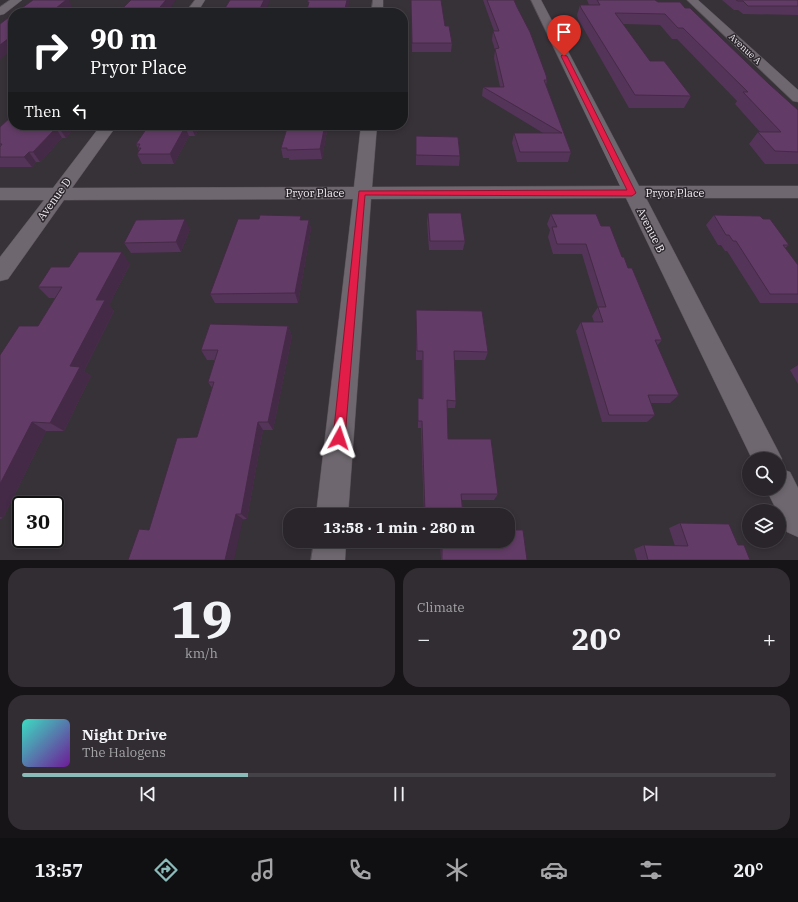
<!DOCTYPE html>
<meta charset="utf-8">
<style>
body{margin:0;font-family:"IBM Plex Serif",serif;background:#312d32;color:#f1f3f6;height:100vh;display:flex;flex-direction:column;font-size:15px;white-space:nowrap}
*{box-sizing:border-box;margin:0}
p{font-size:13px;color:#a5a5a8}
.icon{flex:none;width:22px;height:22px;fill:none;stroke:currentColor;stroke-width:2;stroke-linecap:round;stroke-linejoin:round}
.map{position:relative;height:560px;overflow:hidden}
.drawer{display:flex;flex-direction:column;gap:8px;padding:8px;background:#171417;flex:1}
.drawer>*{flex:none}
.banner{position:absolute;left:8px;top:8px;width:400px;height:122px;border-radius:16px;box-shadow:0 2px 6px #0003,0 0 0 1px #454247;background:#202124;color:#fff;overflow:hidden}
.tools{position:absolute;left:742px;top:452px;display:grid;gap:8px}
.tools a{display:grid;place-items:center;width:44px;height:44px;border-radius:50%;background:#29252a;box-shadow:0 2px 6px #0003,0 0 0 1px #454247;font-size:20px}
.speed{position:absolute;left:12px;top:496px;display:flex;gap:8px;font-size:20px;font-weight:700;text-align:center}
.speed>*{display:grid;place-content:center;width:52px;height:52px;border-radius:50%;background:#29252a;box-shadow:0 2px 6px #0003,0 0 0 1px #454247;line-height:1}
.speed .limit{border:2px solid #111;border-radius:6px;background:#fff;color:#111}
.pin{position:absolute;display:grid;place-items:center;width:34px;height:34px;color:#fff;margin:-41px -17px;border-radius:50% 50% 50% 0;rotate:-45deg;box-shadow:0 0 4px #0007}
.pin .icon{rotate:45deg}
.me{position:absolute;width:44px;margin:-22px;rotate:5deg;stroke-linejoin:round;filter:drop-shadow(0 0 3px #0008)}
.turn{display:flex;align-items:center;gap:14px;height:84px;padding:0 16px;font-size:18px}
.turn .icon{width:52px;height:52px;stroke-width:2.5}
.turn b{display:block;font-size:28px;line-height:34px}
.then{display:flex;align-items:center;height:38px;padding:0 16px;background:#0003;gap:8px;font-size:15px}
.big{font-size:30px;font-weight:700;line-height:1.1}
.drawer .tile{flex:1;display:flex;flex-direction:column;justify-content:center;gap:6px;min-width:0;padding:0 14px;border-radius:16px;background:#312d32}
.drawer .dial{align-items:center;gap:0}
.dial b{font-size:52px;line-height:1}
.song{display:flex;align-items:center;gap:12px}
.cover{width:48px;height:48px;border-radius:6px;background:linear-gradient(135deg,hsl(170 70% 55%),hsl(280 70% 35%))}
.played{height:4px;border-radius:2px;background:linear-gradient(90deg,#8bbbb9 30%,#454247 30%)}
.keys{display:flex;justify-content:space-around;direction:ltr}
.heat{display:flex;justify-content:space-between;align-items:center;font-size:22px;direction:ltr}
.drawer .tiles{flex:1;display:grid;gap:8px;grid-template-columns:1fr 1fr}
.tile:last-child{grid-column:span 2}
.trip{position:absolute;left:283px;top:508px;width:232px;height:40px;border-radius:16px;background:#29252a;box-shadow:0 2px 6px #0003,0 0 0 1px #454247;font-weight:700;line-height:40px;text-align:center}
.menu{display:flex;height:64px;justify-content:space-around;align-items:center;background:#100f11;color:#a5a5a8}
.menu .icon{width:28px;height:28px}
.menu .on{color:#8bbbb9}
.menu b{font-size:18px;color:#f1f3f6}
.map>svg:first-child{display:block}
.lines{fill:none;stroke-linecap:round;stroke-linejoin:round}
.minor-casing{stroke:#565056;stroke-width:1}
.minor{fill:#6e676f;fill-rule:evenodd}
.wall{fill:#543458}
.shaded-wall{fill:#452a47}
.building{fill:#623c66;stroke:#452a47}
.route{fill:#e11d48;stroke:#92132f}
.labels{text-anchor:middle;stroke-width:3;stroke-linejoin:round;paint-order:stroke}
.far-street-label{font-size:9px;fill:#f1edf2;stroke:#2d272e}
.street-label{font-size:11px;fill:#f1edf2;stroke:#2d272e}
</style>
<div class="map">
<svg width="798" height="560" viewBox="0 0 798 560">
<rect width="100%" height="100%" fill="#373138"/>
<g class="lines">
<defs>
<path id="minor" d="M10,0H22L4,14L0,15V7Z
M195,0H205L197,13H185Z
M373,0H383V13H371Z
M531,0H541L639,186H798V198H646L777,449L782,459L779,465V459H752L626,198L371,199L348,515H316L353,199L64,200L8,279L0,281V257L44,200H0V188H53L101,125H117L72,188L354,187L361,125H377L372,187L620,186Z
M687,0H698L798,90V102L793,101Z
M779,468L790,472L798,488V537L787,532L779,516V511H777L766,489H779Z
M314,541H346L345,560H311Z"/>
</defs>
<use href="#minor" class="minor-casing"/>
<use href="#minor" class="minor"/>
</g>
<path class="wall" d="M411,0H441L445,26L452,43L451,52H412Z
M483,0H514L547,80L546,85L571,152L568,162H517L512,143L514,133H543L482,96L483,87H500L494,58L495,50L492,40L493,31H494Z
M587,0H655L658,2L685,8L798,110V164H765L749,144L758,132H760L735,104L737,101L677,39H672L660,25L623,24L650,61L691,96L684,108H629L578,19L577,15L580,5H589Z
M722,0H798V15L743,14L738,10H734Z
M76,125L66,138H62L40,162H36L32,167H0V127Z
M149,125H201L195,136H189L174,164H142L137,154L139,151L136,144Z
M328,125L322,159L289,160V158H283L281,148Z
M416,136L460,156L459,166L416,165Z
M428,213L465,241L463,250H429L427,223Z
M551,214L601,226L622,257L628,268L662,340L657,346L679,395L670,403H651L655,415L647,422H602L576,331L581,322H594L592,316L598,307L582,254H553L548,237L550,230L547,224Z
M714,215L763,219L789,245L785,248L798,265V303H760L727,251H725L721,245H718L706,225Z
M302,220H309L311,229L298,303H215L210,294Z
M190,229L181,252L131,253L124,243Z
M130,264L109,305L114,311L84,371L91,376L64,431H46L3,518L0,519V355L38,326L55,298H49L38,287L69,267Z
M416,310L488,352L485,360H455L456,401L455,408H447L448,439L498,494L494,500H462L463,515H424L421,428H418V398L422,399V360H416Z
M288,326L292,336L273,430H263L247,519L149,530L197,437L212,388L208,382L215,360H207L201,350Z
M798,365V384L790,370Z
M680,523L738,545L750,560H637L634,549L644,545L675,546L669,528Z
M440,541H508L527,560H441Z"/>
<path class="shaded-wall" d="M66,0H69L72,7L65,13H50Z
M166,0H176L166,13H155Z
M264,0H270L264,13H258Z
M347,0H350L347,13H344Z
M13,35V49L0,59V45Z
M62,125H76L66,138L59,128Z
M192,125H201L195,136L191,127Z
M325,125H328L322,159L320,149Z
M185,127L189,136L174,164L170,154Z
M56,128L62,138L40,162L33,152Z
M29,152L36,162L32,167L24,157Z
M185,219L190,229L181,252L176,242Z
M309,220L311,229L298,303L295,293Z
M122,252L130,264L109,305L114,311L84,371L91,376L64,431L50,423L70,366L96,300Z
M288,326L292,336L273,430L268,422Z
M32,422L46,431L3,518L0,517V484Z
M258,422L263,430L247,519L241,514Z
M236,514L243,519L234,560H225Z"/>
<path class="building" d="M33,0H66L50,13H15Z
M131,0H166L155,13H118Z
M230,0H264L258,13H222Z
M308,0H347L344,13H306L309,2H307Z
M411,0H441L445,26H449L452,43H412Z
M487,0H514L517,7L530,32L546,75L547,80H544L571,152H520L514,133H562L483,87H504L495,49L499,48L493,31H499Z
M597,0H655L658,2H680L685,8H690L769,84L798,110V152L775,151L758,132H781L743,92H748L683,28H678L665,14L615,13L650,61H664L691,96L635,95L581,8L580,5H600Z
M736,0H798V6H748L743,1H738Z
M13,14V35L0,45V24Z
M13,115V125H62L59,128H56L33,152H29L24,157H0V147L2,144H0V127Z
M149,125H192L191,127H185L170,154H137L141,148H138L140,144H136Z
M288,125H325L320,149L287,150V148H281Z
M416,136L458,137L460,156L416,155Z
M428,213H461L465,241H430Z
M551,214H596L601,226H610L622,257H624L628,268H632L662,340H655L679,395H648L655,415H609L581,322H603L598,307H606L586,244H557L552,227H557Z
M260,215L301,216L300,220H309L295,293L210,294L238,219H259Z
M714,215L760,216L763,219H770L789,245H783L798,265V294H770L736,241H733L729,235H726Z
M185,219L176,242L124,243L136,220Z
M79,252H122L96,300H105L70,366L80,367L50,423L32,422L0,484V355L19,326H38L62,287H38L51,267H69Z
M416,310L482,311L488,352L454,351L456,401L447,400L448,439H491L498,494H461L463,515H441V512H425L422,421H418V398L423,399V351H417Z
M210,324L288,326L268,422H258L241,514H236L225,560H128L139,529L149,530L177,438L197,437L214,382H208L218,350H201Z
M680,523L729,524L738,545H744L750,560H648L644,545L688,546Z
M508,530H523L527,560H442V541H508Z"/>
<path class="route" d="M562,55L567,56L636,193L632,196L365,195L345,438L343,442L339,444L335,442L333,438L359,191L627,190L561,56Z"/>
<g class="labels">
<g class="far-street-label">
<text transform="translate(745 49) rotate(43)" y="3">Avenue A</text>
</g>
<g class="street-label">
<text x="315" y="197">Pryor Place</text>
<text x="675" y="197">Pryor Place</text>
<text transform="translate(54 199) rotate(-54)" y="4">Avenue D</text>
<text transform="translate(651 230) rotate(63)" y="4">Avenue B</text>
</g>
</g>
</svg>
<div class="tools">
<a><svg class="icon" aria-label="search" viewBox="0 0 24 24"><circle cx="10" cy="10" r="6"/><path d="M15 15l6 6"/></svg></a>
<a><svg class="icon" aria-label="layers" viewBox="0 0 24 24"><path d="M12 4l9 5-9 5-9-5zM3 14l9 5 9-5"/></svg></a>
</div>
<div class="speed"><div class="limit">30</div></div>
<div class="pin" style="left:564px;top:56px;background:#d93025"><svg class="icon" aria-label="arrive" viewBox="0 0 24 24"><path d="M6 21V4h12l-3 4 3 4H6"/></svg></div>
<svg class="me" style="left:339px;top:438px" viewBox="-20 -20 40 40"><path d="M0-17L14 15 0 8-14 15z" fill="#e11d48" stroke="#fff" stroke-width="4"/></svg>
<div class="trip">13:58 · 1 min · 280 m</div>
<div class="banner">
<div class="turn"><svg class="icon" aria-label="right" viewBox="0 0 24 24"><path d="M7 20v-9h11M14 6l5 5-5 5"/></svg><div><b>90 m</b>Pryor Place</div></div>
<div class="then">Then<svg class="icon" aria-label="left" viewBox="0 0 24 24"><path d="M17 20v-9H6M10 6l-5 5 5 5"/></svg></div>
</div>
</div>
<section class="drawer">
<div class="tiles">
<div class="tile dial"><b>19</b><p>km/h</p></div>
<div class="tile"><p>Climate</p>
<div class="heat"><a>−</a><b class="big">20°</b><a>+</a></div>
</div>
<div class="tile">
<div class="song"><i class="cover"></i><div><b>Night Drive</b><p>The Halogens</p></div></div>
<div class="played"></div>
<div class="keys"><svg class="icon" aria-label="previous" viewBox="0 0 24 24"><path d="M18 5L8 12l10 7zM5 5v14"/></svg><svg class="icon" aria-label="pause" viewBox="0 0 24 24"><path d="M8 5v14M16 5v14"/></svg><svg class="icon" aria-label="next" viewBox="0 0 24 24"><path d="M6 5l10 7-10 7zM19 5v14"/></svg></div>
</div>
</div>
</section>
<nav class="menu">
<b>13:57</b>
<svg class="icon on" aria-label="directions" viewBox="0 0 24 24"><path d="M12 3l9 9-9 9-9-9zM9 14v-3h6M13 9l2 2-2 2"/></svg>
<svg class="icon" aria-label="music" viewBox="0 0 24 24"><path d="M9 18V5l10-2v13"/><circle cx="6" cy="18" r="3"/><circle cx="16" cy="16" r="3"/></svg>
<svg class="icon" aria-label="phone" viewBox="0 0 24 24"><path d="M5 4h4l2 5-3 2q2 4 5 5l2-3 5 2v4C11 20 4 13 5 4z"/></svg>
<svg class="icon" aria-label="climate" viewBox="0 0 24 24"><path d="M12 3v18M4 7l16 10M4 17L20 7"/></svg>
<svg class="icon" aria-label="car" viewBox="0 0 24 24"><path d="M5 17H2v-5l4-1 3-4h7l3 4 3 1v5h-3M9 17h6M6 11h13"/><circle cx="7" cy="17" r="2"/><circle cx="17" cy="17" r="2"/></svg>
<svg class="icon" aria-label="filters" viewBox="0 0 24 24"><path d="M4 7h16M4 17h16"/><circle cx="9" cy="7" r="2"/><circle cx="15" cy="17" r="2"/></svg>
<b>20°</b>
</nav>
